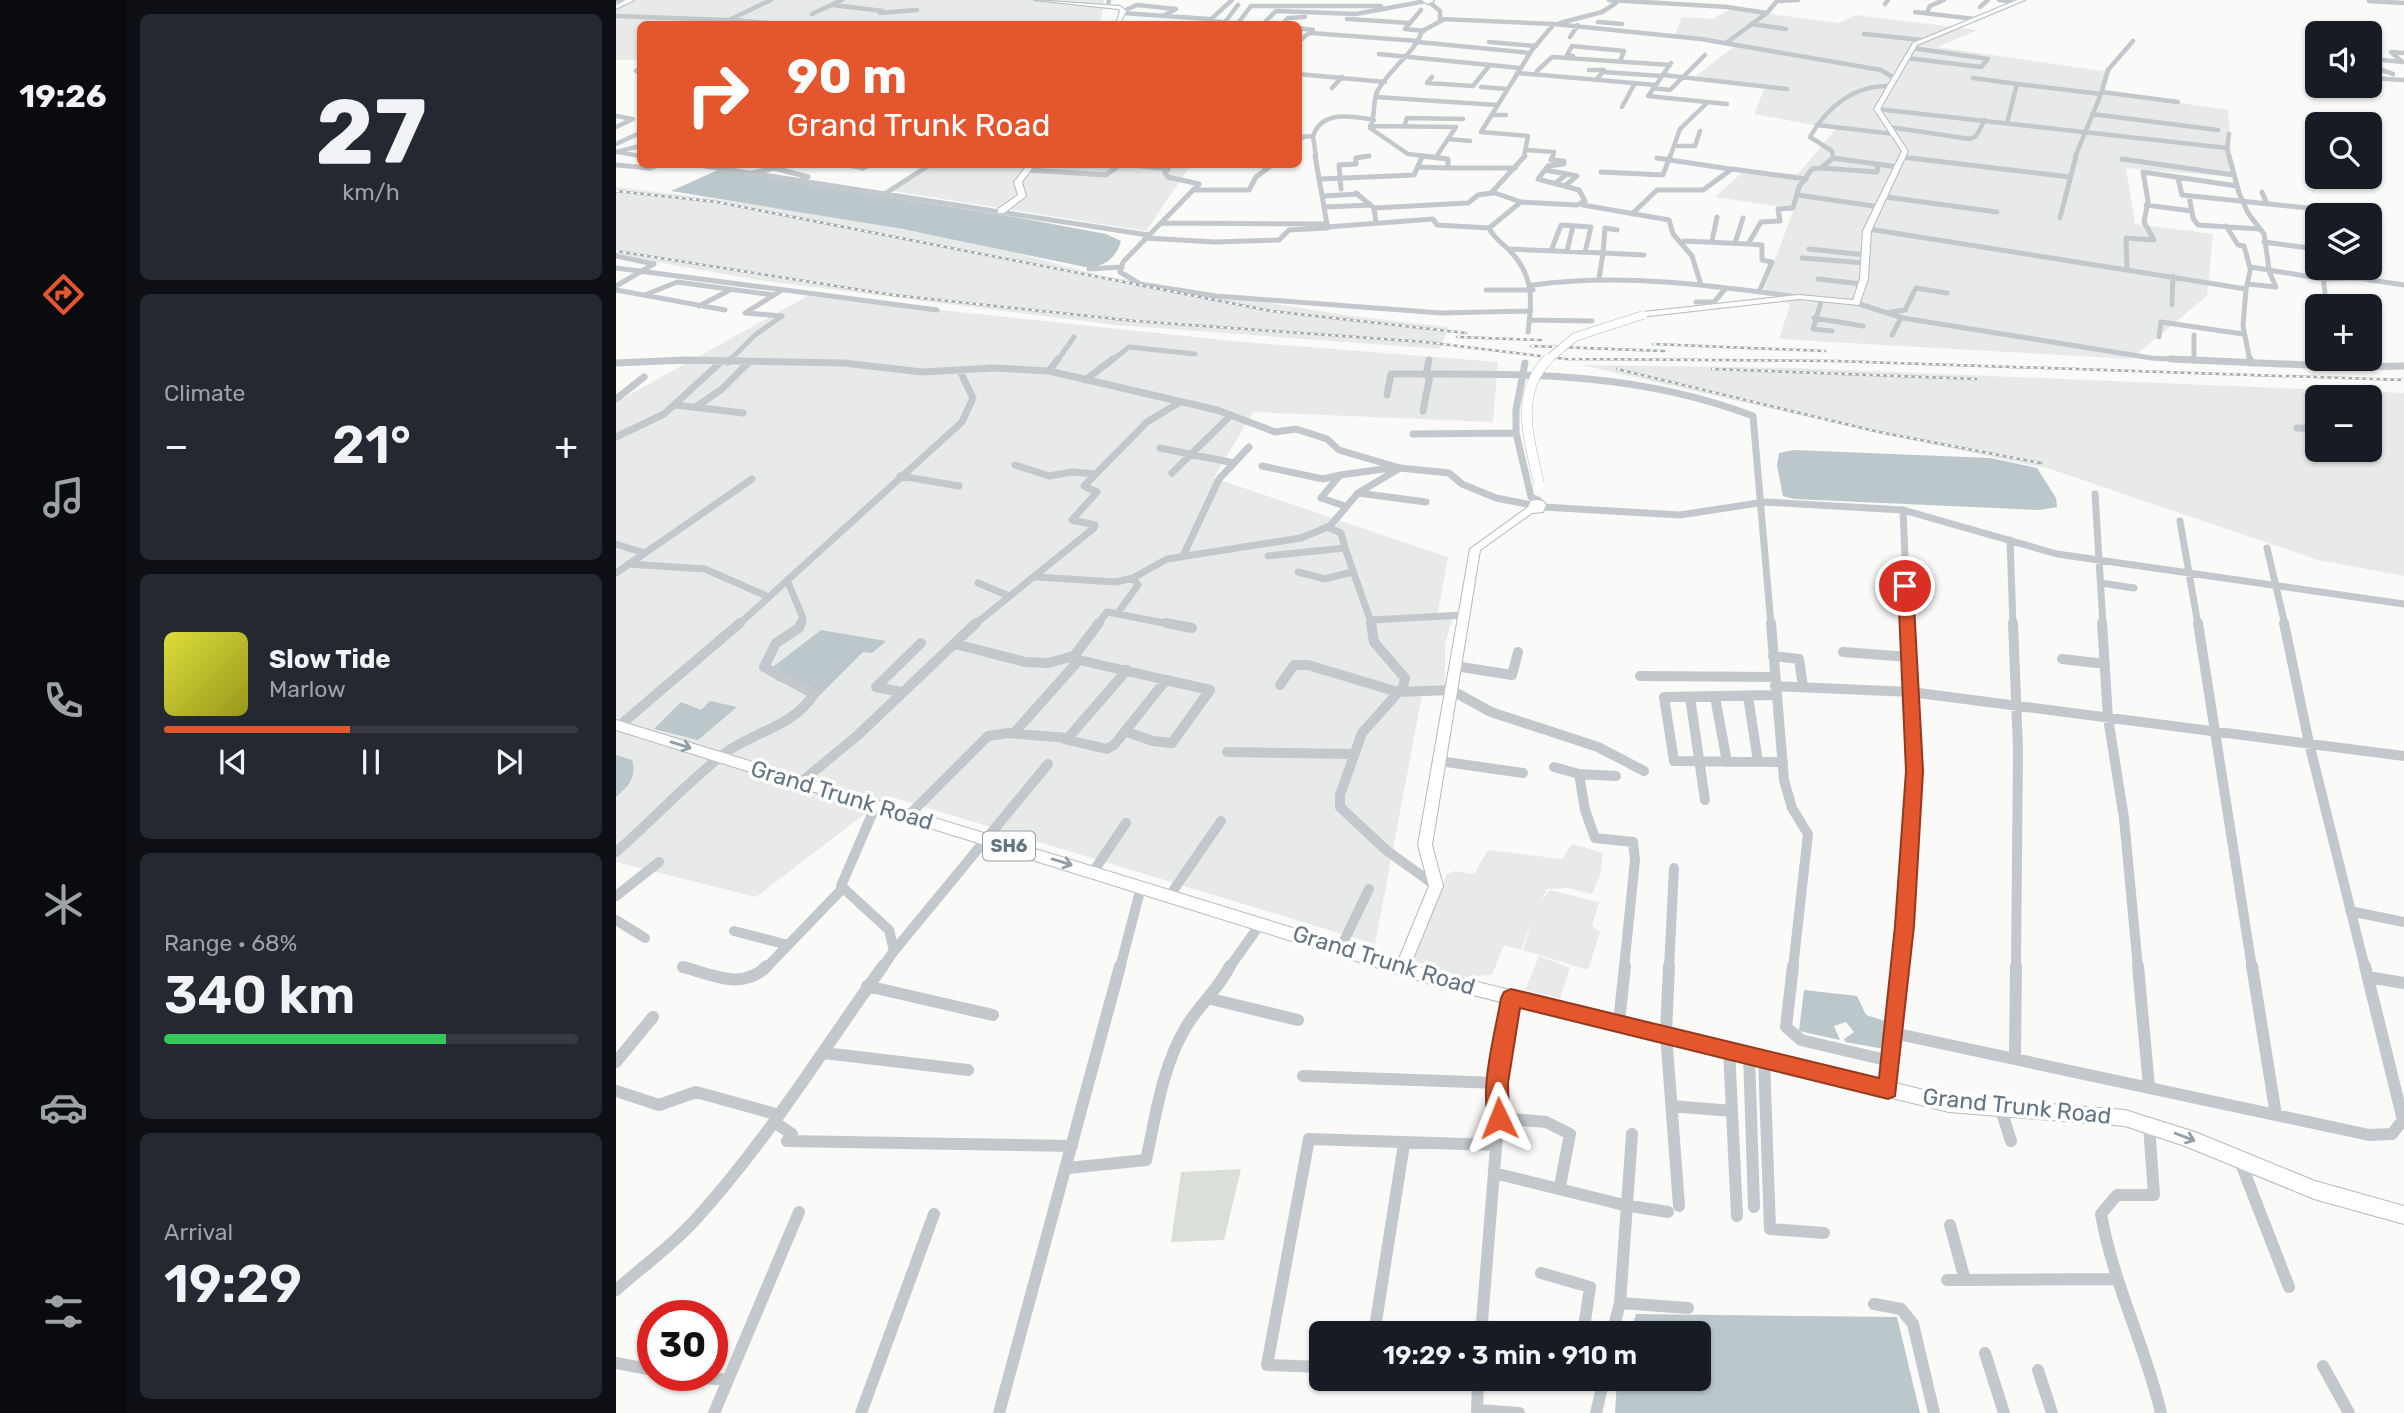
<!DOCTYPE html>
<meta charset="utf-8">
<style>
body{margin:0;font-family:Rubik,sans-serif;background:#242831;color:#f1f3f6;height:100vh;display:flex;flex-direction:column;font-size:26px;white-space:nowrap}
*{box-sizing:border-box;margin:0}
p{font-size:23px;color:#9ea1a6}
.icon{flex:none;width:38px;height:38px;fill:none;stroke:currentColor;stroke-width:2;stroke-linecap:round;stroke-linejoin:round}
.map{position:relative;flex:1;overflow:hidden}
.side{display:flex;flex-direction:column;gap:14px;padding:14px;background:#0d0f14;width:490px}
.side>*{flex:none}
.top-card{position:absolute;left:21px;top:21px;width:665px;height:147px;border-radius:10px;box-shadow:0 2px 5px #0004;background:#e4572e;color:#fff;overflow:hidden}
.tools{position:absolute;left:1689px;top:21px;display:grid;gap:14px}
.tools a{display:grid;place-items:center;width:77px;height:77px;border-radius:10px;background:#171b24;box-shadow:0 2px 5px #0004;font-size:35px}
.speed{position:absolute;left:21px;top:1300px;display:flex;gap:14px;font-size:35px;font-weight:700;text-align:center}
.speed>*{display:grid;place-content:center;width:91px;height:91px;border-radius:50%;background:#171b24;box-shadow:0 2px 5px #0004;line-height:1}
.speed .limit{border:10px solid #d22;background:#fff;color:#111}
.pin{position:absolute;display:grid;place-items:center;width:60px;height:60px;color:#fff;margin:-30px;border:4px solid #fff;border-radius:50%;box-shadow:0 2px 7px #0007}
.me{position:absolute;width:77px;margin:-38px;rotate:358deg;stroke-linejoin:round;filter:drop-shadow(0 0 5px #0008)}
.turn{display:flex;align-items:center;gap:24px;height:147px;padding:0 35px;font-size:32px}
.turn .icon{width:91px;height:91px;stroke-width:2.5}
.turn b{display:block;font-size:49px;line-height:60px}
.big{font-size:52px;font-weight:600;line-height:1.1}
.side .card{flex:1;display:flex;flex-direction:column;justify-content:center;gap:10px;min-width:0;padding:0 24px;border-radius:10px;background:#242831}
.side .dial{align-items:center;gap:0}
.dial b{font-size:91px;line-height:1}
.song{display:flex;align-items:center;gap:21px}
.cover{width:84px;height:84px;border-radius:10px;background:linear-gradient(135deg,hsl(60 70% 55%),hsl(60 70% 35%))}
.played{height:7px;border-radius:4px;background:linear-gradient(90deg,#e4572e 45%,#363941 45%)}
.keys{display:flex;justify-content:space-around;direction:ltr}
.heat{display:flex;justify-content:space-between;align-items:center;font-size:38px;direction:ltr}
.charge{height:10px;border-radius:5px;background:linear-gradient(90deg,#34c759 68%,#363941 0)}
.trip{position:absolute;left:693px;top:1321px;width:402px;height:70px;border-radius:10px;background:#171b24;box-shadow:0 2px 5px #0004;font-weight:600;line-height:70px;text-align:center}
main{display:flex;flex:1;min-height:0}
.tab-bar{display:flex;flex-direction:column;width:126px;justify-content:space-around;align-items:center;background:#090b0e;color:#9ea1a6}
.tab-bar .icon{width:49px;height:49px}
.tab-bar .current{color:#e4572e}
.tab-bar b{font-size:32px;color:#f1f3f6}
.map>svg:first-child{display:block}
.built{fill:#e8e9e9;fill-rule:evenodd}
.green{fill:#dadfd7}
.water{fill:#bbc7cb}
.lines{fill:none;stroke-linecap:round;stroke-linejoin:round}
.secondary-casing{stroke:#b3babf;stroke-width:2}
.primary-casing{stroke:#b5babe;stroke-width:2}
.street-far4{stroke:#c3c8cc;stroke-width:4.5}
.street-far3{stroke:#c3c8cc;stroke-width:5}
.street-far2{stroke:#c3c8cc;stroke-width:7}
.street-far1{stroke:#c3c8cc;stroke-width:10}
.street{stroke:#c3c8cc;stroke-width:12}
.secondary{fill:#fff;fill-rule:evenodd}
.primary{fill:#fff;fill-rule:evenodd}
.rail-casing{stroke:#a2aab0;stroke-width:2.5}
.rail{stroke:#fff;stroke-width:2;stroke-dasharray:3.5;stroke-linecap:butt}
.secondary-bridge-far1-casing{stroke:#b3babf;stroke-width:9;stroke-linecap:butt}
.secondary-bridge-casing{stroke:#b3babf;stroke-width:11;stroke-linecap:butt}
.secondary-bridge-far1{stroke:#fff;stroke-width:8}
.secondary-bridge{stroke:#fff;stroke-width:10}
.oneway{stroke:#939fa8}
.route{fill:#e4572e;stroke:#94391e;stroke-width:2}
.labels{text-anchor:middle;stroke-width:7;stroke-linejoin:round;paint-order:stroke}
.shield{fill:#fff;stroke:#939fa8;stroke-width:2}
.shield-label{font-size:18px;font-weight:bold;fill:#657683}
.near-street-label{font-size:23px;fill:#657683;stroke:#fff}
</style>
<main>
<nav class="tab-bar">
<b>19:26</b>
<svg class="icon current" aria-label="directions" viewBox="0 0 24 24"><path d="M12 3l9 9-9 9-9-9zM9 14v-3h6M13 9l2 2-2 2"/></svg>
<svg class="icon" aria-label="music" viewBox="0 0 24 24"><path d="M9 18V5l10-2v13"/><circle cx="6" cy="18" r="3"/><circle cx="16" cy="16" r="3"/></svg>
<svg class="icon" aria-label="phone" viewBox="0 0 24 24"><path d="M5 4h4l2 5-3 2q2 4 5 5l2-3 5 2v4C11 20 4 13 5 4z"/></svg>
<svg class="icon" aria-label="climate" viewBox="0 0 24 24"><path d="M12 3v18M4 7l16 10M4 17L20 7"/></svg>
<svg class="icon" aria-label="car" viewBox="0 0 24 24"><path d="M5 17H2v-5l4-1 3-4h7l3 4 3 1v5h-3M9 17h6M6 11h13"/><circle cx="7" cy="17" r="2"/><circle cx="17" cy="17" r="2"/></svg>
<svg class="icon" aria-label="filters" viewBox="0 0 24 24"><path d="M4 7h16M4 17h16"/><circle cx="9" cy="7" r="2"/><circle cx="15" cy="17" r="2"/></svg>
</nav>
<section class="side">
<div class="card dial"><b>27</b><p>km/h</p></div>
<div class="card"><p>Climate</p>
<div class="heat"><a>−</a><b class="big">21°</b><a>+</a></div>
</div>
<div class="card">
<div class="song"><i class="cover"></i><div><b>Slow Tide</b><p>Marlow</p></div></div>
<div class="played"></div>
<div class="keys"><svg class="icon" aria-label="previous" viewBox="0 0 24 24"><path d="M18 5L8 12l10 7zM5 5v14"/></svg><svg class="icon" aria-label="pause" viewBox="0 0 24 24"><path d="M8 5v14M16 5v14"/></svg><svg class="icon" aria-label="next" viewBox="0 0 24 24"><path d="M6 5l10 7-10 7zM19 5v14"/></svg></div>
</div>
<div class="card"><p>Range · 68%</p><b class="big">340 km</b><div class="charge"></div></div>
<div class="card"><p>Arrival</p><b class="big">19:29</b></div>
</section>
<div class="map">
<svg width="1788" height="1413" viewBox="0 0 1788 1413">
<rect width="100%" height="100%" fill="#fafaf8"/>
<path class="built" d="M0,0H488L484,24H24V60H0Z
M1115,9L1223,23L1240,15L1362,30L1321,47L1493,72L1486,91L1612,110L1617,177L1510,168L1519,224L1597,234L1591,296L1515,359L1163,339L1174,305L1148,289L1178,209L1099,197L1129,170L1182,174L1220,129L1138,114L1149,87L1080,76L1119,46L1058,37L1066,17L1097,19Z
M314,165H575L530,231L277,191Z
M0,187L148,205L371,245L483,275L727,315L832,327L824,349L500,325L142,280L0,255Z
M192,296L616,341L882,362L877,422L637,412L598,478L832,557L821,617H837L829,644V687L807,690L759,944L272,796L140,897L0,862V402Z
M966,365L1179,368L1788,393V576L1702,560L1434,469L1252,431ZM1701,397H1754V450H1701Z
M956,844L987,853L984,875L976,894L951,888L931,889L925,901L934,890L983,902L976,926L984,932L972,970L907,950L917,917L905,950L888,945L876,975L846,977L793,959L831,874L839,871L858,874L872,850L946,859Z
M923,956L954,968L944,998L909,990Z"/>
<path class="green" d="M625,1169L608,1240L555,1242L565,1172Z"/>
<path class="water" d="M102,170L399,217L490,234L505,241C501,257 490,265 474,268L286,229L55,191Z
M1178,450L1374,458L1421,468L1440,498L1441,507L1423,510L1178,499L1167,496L1161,466L1163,453Z
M205,630L270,641L256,653L247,652L202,697L162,681L149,673Z
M94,701L121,707L82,740L38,729L65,702L85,710Z
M0,755L16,760C21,777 13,786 0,797Z
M1188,990L1241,996L1250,1015L1269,1021L1268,1049L1229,1042L1228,1039L1238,1032L1230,1022L1218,1026L1224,1040L1183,1031Z
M1020,1314L1281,1317L1304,1413H999L1001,1379H1083V1334L1014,1333Z"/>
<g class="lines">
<defs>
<path id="secondary" d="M418,0L504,6L510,11L504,24H500L504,11L502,9Z
M806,0H817L818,1L811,4Z
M1401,0H1409L1301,45L1264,109L1292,151L1255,231L1252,279L1243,305L1183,299L1024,317V313L1027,312L1183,295L1237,300L1244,279L1247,231L1286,151L1258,109L1297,43Z
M412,164H419L406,182L410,196L388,213H382V209L402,195L398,182Z
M921,500L927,501L930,505L927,512L916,513L864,550L816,845L827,886L794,966L792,970L787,972L782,970L780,966L813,886L802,845L854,549L912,507L915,501Z"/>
<path id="primary" d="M10,0H18L0,9V5Z
M0,720L820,972L1333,1096L1509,1110L1579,1132L1699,1181L1788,1206V1224L1698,1199L1569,1146L1509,1126L1333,1112L820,986L0,730Z"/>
</defs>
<use href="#secondary" class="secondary-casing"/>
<use href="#primary" class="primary-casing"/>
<path class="street-far4" d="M0,0L14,1
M616,0L593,21L632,24
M993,0L1111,7L1151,13
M1383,0L1401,2
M1753,1L1788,3
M813,2L824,11V19L938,24L916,50L865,132L912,136L908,157
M1269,4L1272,0
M217,5L267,11
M492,5L493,0
M1364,7L1372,0
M805,10L789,29L808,31
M507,11L521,5L560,9L549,15
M1299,12L1359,19
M264,13L301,10
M506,13L594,19
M1311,13L1314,6L1328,0
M196,14L226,0
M0,16L113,20L155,0
M731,19L794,23
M117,20L163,24
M609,22L622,5
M982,22L1006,24
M622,23L635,6H765
M944,23L986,12L1000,3
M183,24H207
M647,24L660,11L740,14L810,1
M666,24L672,18L689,17
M938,24L1085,39L1265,70L1278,78
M1135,24L1170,29
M682,28L697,30L682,42
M695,33L802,41
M1248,34L1306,40
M954,37L962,25
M802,42L914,53
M873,42L920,46
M1110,43L1151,13L1161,1L1182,0
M763,54L904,68
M957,56L951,55L956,46L1008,51L1005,59
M1290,58L1365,67L1372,59L1296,48
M1754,59L1788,62
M1785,61L1775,52L1788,53
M1754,66L1777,74
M973,70H988
M20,71L24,68
M921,71L936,57L1054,65
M901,73L1040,85L1055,63
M682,74L769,82
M1047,75L1171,89
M816,77L811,83L857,86L873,66
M1357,78L1401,84
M1754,78L1788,80
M980,80L987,72L1046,76
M1040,85L1032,96L1111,104
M865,87L891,89
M716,88L726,77
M1037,88L1054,90L1089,55
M1486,92L1562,102
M1485,94L1492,70L1517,41
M760,97L881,105
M1006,107L1019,83
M1261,109L1611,148L1613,157
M1476,114L1602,130
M876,115H890
M0,116L17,119L0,127
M1391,123L1401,84L1485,94L1459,157
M1201,125L1278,134
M754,126L840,127L820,157
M788,127L791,118L847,119
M1273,127L1354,139L1360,136L1369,120
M697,136L700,157
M832,139L854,141
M682,142L687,137L697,136C706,110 736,116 758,120
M0,144L24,133
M1059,146H1079L1084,131
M1611,148L1613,134
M910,150L938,152L936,157
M0,152L24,146
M2,152L24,156
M744,157L753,156
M819,157L792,154L754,128C760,116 756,100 762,90C775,67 799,53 806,31L827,20
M1054,157L1064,129L1092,102
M1217,157L1216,151L1194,137C1211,107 1239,84 1274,86
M1286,157H1289"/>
<path class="street-far3" d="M699,156L711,224
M805,156L832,159V168H899
M909,156L876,192L905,202L873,228C878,239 888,244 896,253C918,277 916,301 912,332
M1613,156L1623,193L1632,213L1648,234L1653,269
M1286,157L1454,177
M1041,158L1114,169
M1506,159L1618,175
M76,164L532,235
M228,164L247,168L254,164
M508,164L552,169
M555,164L549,173L552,177L583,184L507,262L504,272L524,284L600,296L825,313L915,311
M0,165L34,168L45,164
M802,167L832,168
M1205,168L1261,172L1262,165
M411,170L490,175L505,164
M929,170L951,174L941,182
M985,172L1047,175L1054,156
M137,173L158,168L192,177L184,181
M1562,178L1566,195L1702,209L1721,215
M705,179L798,175L806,157
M950,185L961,176L951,174
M725,189L723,165L740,164V158L753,156
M577,190H633L640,177L657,164
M1646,192L1651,204
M740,193L758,208L760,223
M267,195L315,164
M1182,195L1264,207
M708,196L742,194
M1573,196L1577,218L1582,225L1644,229
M1270,197L1381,212
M905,202L961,205L969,201L963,190L922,179L932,166L948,164V161L935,160L937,156
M967,205L1053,220L1057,234L1076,256L1085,285
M1530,205L1576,211
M710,207L754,205
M758,208L852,203L862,195L876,193
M1016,214L1041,190H1087L1116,169L1190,179
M1444,218L1460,156
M1610,226L1622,245L1628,246L1634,268
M711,227L817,219L821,225L873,228
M1253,229L1630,289L1635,267L1707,279L1742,278L1788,285
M1001,230L989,228L987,253L1028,255
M529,238L599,242L663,240L673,230L712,228L711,224L545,223
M1068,241L1132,244L1145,222L1164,221L1162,209L1177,208L1183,187L1196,169L1205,168L1217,158L1282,167
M1096,241L1101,217
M1648,242L1701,249
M1119,243L1127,218
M1132,244L1146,245V260L1156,262L1143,292
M893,249L987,253L983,279
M1193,249L1250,255
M935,251L945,225L975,227L969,252
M951,251L957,226
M0,256L38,264
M1186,258L1249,263
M0,268L321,310
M473,269L506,267
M1511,270L1510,238L1538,240L1528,222L1532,201L1527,172L1621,186
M1707,278L1709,292
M1202,279L1246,284
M1631,284L1660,287L1652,269
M917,285C1007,273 1094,285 1183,297
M0,286L38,264
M1630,289L1627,326L1634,361
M0,290L109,310
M870,290H917
M29,295L61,282L158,295
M1206,299L1197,329L1216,331
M1080,302H1098L1110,288
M1240,303L1287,318L1535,358L1594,361
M1556,305L1557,276
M83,306L112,291
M1275,312L1289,310L1300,288L1331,293
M1198,318L1247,326
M914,320L976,321
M1276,335L1285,318
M1578,335V361
M1543,337L1545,322L1627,334
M54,361H103
M113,361L139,335L166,316L129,313L166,290
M441,361L458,337
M495,361L513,347L579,354"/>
<path class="street-far2" d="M1555,359L1735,367L1788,366
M1634,359L1635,363
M112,362L115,359
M0,363L69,360L228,363L306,372L378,368L433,371L601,410L659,432L680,429L711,439L723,450L784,468L833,473L846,484L880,498L916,505
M909,363L900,410V433L915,497L922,500
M433,371L442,359
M810,375L813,360
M469,380L497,359
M771,395L775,374C901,374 1017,370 1137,416L1155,625
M0,399L28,377
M60,405L127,413
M81,406L106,389L133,362
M807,411L814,375
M1681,428L1701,429
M797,434L900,433
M0,437L48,414L105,362
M544,448L618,463L633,447
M399,465L433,476L456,472L479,474
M646,466L707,479L724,475
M556,473L615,415
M284,476L343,486
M481,492L468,486L531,422L564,402
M742,493L810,502
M1479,494L1487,625
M729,506L705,498L724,475L775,468
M927,507L1064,515L1149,502L1287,510L1292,625
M1287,510L1441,554L1788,604
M1564,521L1582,625
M1394,540L1397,625
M0,544L28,553
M729,548L756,625
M1651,548L1669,625
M567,556L603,479L618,463
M652,556L729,548L725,533L711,527
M12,564L89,569L153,597
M682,572L709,579L736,572
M0,573L136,479
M420,577L500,582L517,578L551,559L685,538L714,526L742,493L784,468
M171,580L187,618L184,625
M362,583L393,596
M1485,583L1518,588
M501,614L522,585L517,578
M755,620L848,615
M122,625L346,422L357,398L344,371
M358,625L478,528L479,525L456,520L481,492
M481,625L491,612L559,625"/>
<path class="street-far1" d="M550,623L576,628
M755,623L758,642L789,678L787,687L746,733L724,795V807L770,850L820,886
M1155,623L1168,780L1176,808L1192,834L1177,968
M1397,623L1402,749L1400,968
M1486,623L1492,718L1508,818L1522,968
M1582,623L1636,968
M1668,623L1693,743L1749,968
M339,644L409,662L432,663L458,656
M1227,652L1293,657
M1157,656L1183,659L1187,687
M1446,659L1489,664
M463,660L458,656L483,623
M839,666L896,675L902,652
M1024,676L1158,677
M664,685L678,665H692L782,692L835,690L875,712L982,747L1028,771
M1159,686L1295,692L1788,756
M285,692L260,687L305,643
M1160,695L1048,697L1058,761L1167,762
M1132,696L1142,762
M1074,697L1089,800
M1099,697L1111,762
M3,726L124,623
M399,732L463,660L550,680L498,745L491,749L448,739
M511,732L537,741L556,743L594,690L550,680
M611,752L738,754
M823,761L907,773
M938,767L963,774L1000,776
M963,774L969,810L979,838L1017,842L1019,860L1008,968
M185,782L242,735L360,623
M260,805L225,886L273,930L278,951L266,968
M293,815L372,736L392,733L452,738L511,670
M0,852C37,820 70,783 109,753C138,732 178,726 198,694L148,667L160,643L183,628L185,623
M477,872L510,823
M554,895L605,821
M0,896L43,862
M1734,911L1788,922
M0,920L29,938
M118,931L172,945
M725,947L753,889
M278,951L432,764
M67,967L71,968
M150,968L227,888
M504,968L525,887
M613,968L645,923
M1053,968L1058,868
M1284,968L1298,771L1292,623"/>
<path class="street" d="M1053,966L1050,1034L1063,1206
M1177,966L1170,1027L1185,1040L1274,1061
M1522,966L1533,1087
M1636,966L1660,1115
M67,967C97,975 127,991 151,966
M1752,977L1788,983
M251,986L377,1015
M595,999L682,1020
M1003,1022L1009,966
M1277,1033L1753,1135L1776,1134L1787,1120L1749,966
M1113,1049L1121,1216
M208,1053L352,1070
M1133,1054L1138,1207
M1148,1059L1154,1229L1208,1233
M1399,1059L1400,966
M0,1062L37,1017
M687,1076L882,1083
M1272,1090L1284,966
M0,1091L43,1105L80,1092L163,1115
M1055,1106L1116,1111
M1384,1107L1395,1141
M883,1118L930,1122L954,1134L944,1186
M158,1122L176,1134L171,1141L456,1146
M1533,1125L1538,1195H1501L1485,1214C1497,1283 1529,1345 1545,1413
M1624,1161L1673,1287
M452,1168L530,1160C540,1115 546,1067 570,1027C583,1005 601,991 614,966
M878,1173L1008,1205L1052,1212
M1334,1225L1349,1280L1500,1279
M925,1273L974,1287L967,1334
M1331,1280H1349
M0,1290C27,1266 56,1246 80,1219C151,1141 206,1051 267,966
M1004,1303L1016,1134
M1258,1304L1285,1309L1297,1324L1318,1413
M758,1334L788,1144
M865,1334L883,1110L882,1083L895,998
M996,1334L1004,1303L1072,1308
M1369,1353L1388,1413
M0,1363L37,1370
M1707,1366L1733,1413
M705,1367L651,1365L693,1139L879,1145
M1422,1370L1436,1413
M66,1376L111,1380
M862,1410L903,1413
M98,1413L183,1212
M245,1413L318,1214
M383,1413L504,966
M861,1413L862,1379
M980,1413L988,1379"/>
<use href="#secondary" class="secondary"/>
<use href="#primary" class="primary"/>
<defs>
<path id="rail" d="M0,191L101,202L655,311L850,333
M0,251L277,295L519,321L809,342L950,359L1219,361L1788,380
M841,337L925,340
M1037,344L1209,351
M915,346L1048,351
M1001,369L1263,432L1425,463
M1096,369L1360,379"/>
</defs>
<use href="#rail" class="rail-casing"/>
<use href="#rail" class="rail"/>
<defs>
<path id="secondary-bridge-far1" d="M930,361L959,337L1027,315"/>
<path id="secondary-bridge" d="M923,484C914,442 897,395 932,359"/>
</defs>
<use href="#secondary-bridge-far1" class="secondary-bridge-far1-casing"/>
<use href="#secondary-bridge" class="secondary-bridge-casing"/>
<use href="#secondary-bridge-far1" class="secondary-bridge-far1"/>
<use href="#secondary-bridge" class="secondary-bridge"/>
</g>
<defs><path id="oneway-shaft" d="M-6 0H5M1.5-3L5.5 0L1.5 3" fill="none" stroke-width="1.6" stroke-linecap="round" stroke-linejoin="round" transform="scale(1.75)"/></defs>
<g class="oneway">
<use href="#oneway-shaft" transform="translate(65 745) rotate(17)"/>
<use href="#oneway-shaft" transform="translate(446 862) rotate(17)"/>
<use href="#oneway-shaft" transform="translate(1569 1137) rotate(21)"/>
</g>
<path class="route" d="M1289,582L1297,586L1307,771L1298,926L1279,1096L1272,1099L904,1008L892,1083L893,1118L890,1125L883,1128L875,1125C861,1095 880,1030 885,998L888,992L895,989L1263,1078L1279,926L1290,771L1282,586Z"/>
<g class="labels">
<rect class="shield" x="367" y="831.5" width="52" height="29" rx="5"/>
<g class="shield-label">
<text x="393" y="852">SH6</text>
</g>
<g class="near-street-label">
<text transform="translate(226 795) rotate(17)" y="8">Grand Trunk Road</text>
<text transform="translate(768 960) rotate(17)" y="8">Grand Trunk Road</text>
<text transform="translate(1401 1106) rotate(6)" y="8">Grand Trunk Road</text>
</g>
</g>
</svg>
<div class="tools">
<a><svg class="icon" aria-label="sound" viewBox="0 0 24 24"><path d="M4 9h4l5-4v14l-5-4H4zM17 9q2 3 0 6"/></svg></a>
<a><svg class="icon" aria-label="search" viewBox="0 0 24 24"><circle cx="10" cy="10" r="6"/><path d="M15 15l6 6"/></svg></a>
<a><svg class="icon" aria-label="layers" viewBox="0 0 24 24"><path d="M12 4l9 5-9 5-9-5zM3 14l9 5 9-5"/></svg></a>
<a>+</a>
<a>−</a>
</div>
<div class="speed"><div class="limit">30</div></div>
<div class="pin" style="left:1289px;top:586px;background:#d93025"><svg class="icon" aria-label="arrive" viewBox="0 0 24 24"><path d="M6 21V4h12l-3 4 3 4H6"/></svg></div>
<svg class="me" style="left:883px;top:1118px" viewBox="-20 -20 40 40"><path d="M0-17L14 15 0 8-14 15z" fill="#e4572e" stroke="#fff" stroke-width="4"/></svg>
<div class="trip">19:29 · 3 min · 910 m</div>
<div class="top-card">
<div class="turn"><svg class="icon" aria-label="right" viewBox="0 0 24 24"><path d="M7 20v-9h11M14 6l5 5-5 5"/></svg><div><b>90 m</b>Grand Trunk Road</div></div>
</div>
</div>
</main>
